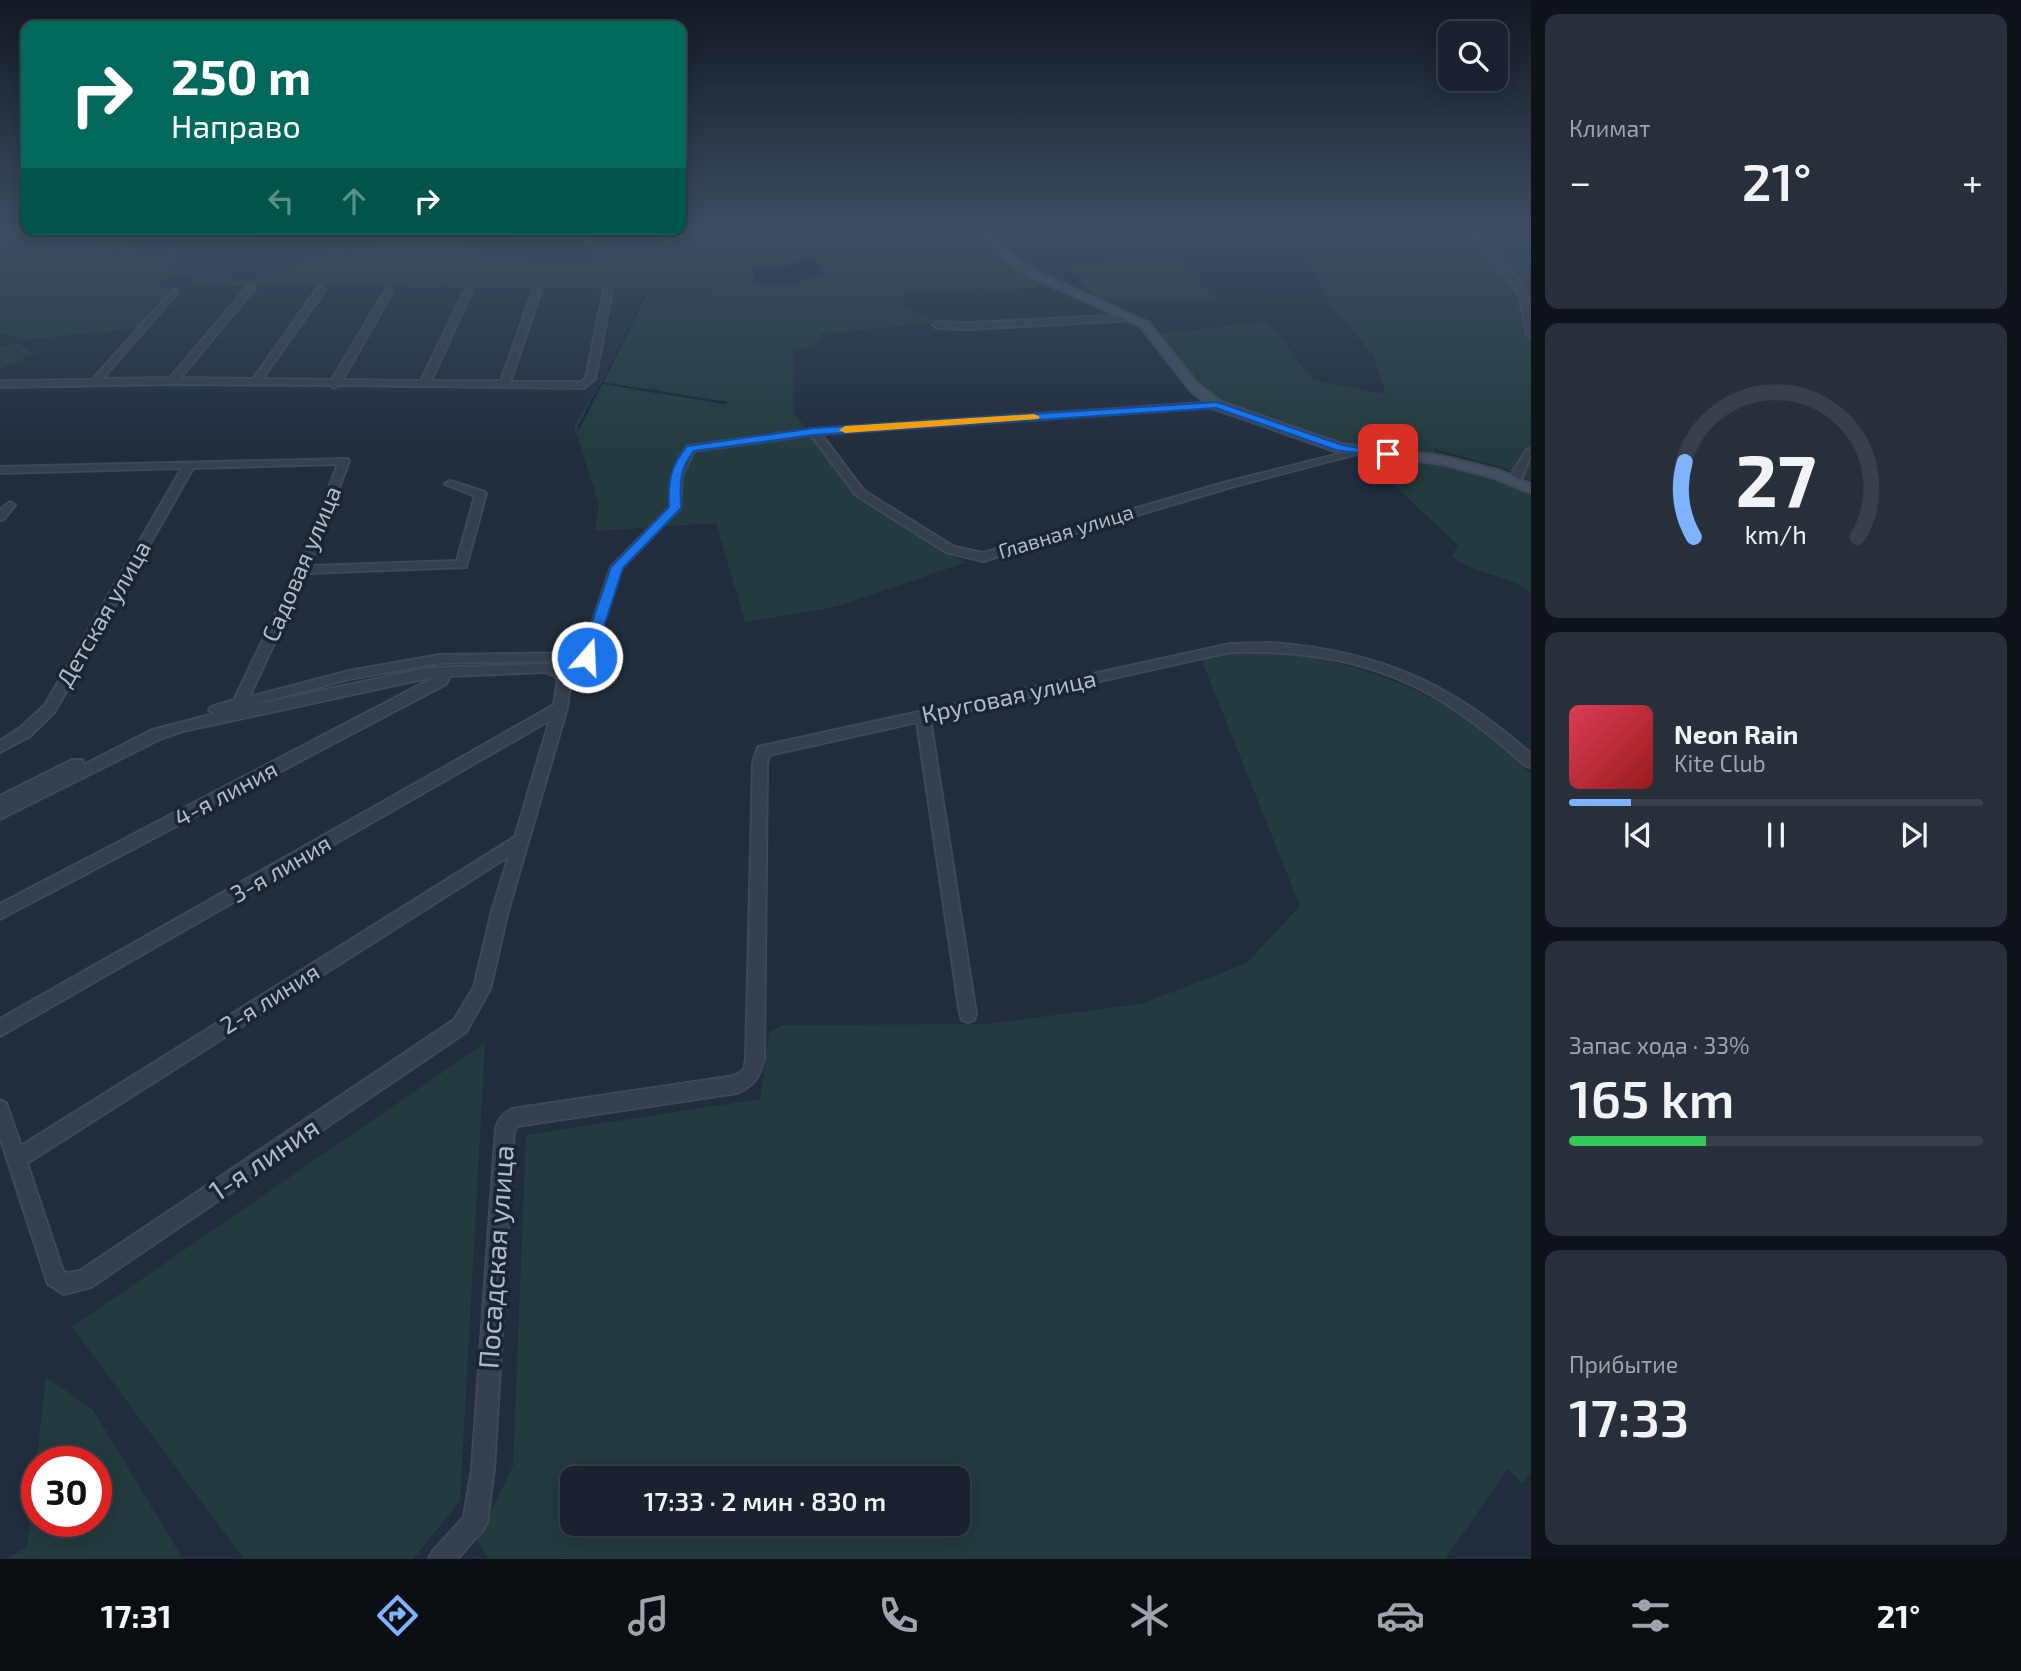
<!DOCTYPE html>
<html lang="ru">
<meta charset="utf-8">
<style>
body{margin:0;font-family:"Exo 2",sans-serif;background:#262f3a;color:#f1f3f6;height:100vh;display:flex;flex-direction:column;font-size:26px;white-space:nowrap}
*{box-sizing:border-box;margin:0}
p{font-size:23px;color:#9fa4aa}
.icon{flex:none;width:38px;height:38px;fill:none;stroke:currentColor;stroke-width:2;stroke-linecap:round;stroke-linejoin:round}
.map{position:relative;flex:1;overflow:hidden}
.sheet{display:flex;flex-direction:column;gap:14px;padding:14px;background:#0e1319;width:490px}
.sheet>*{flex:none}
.hud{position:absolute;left:21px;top:21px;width:665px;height:214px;border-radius:14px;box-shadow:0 4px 18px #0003,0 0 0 2px #373f4a;background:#00695c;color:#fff;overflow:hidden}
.tools{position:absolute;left:1438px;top:21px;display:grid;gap:14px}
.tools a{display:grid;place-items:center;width:70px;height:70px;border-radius:14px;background:#19222e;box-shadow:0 4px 18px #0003,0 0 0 2px #373f4a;font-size:35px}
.speed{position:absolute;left:21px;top:1446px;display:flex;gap:14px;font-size:35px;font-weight:700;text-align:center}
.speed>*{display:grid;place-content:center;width:91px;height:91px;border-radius:50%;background:#19222e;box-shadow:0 4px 18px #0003,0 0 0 2px #373f4a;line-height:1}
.speed .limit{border:10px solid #d22;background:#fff;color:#111}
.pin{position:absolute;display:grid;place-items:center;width:60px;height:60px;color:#fff;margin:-30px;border-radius:14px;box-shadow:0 4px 10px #0006}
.me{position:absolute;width:77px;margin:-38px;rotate:19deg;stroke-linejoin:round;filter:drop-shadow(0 0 5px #0008)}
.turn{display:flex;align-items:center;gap:24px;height:147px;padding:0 35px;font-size:32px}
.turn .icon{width:91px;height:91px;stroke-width:2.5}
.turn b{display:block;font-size:49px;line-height:60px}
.lanes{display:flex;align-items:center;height:66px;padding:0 35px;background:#0003;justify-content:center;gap:35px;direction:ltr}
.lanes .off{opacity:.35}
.big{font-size:52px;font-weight:600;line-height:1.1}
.sheet .tile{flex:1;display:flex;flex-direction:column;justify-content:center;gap:10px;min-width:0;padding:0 24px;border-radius:14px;background:#262f3a}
.sheet .dial{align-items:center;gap:0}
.dial svg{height:182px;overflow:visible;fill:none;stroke:#373f4a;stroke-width:7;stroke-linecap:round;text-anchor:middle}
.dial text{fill:#f1f3f6;stroke:none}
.song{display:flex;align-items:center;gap:21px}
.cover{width:84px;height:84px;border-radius:10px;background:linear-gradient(135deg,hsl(350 70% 55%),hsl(0 70% 35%))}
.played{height:7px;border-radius:4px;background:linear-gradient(90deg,#7fb2ff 15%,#373f4a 15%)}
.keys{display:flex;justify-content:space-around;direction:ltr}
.heat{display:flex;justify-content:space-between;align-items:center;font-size:38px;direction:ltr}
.charge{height:10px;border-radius:5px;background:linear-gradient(90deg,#34c759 33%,#373f4a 0)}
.trip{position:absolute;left:560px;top:1466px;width:410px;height:70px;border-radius:14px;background:#19222e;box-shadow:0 4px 18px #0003,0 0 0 2px #373f4a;font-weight:600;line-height:70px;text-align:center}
.tabs{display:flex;height:112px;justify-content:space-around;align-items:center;background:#0a0e12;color:#9fa4aa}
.tabs .icon{width:49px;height:49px}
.tabs .selected{color:#7fb2ff}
.tabs b{font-size:32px;color:#f1f3f6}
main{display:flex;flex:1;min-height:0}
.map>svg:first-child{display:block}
.green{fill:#233b3e;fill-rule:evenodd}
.water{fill:#14243b}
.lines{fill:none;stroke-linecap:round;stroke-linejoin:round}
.stream-far1{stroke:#14243b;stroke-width:2}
.stream{stroke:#14243b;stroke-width:2.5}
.street-casing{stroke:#3e4856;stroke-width:4}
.secondary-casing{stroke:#3e4856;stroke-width:4}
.street{fill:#353f4d;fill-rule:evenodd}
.secondary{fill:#434e60;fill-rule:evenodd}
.route{fill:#1a73e8;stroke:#114b97;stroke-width:2}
.slow{fill:#f59e0b}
.labels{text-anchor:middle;stroke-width:7;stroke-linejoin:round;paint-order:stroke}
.far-street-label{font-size:21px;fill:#b0bac9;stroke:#1a2432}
.street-label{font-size:24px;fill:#b0bac9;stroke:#1a2432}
.near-street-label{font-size:28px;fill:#b0bac9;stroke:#1a2432}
</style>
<main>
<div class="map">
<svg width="1531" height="1559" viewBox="0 0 1531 1559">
<rect width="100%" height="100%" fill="#212d3d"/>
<path class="green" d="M0,231H139L0,240Z
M278,231H464L455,250H481L480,259H529L527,266L598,264L596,249L581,243L591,240L585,231H979L1001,259L1045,284L982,295L904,293L905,307L937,322L821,334L815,345L793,350L794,413L855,494L964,563L835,607L745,622L716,523L595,531L599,504L574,427L601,381L643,293L713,291L709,289L180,285L196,278L229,276L236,281L258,280L316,261L318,257L356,253L379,244L415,239C373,231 307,230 266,238V233ZM799,260L793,285L754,269L791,265Z
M1245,231H1291L1302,247L1297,231H1531V480L1501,467L1433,448L1442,460L1359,452L1217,405L1152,335L1267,321L1313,380L1386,394L1373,355L1330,304L1305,252L1187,249L1166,238Z
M102,239L125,242L124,246L106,251L115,255L170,253L175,259L165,266L172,271L197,272L155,283L169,291L138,328L21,340L7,333L0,334V245Z
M1177,259L1219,302H1109L1092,293L1068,266Z
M19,344L35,354L0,369V347Z
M1364,457C1430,461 1470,466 1531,494V592C1507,574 1474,575 1452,556L1458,545Z
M1279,649C1373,668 1467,699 1531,775V1471L1523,1484L1508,1469L1445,1559H490L477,1541L513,1466L526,1135L760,1099L769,1033L783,1025L986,1024L1141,1004L1247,963L1300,906L1202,661L1236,651ZM572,1479H957V1524H572Z
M485,1043L460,1501L413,1559H244L72,1327Z
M46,1377L93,1410L183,1559H6L27,1547ZM37,1461H96V1521H37Z"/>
<path class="water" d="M799,260H818L825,273L793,285L753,282L754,269L791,265Z"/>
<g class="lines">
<path class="stream-far1" d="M598,390L602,383
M644,390L602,383L645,295"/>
<path class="stream" d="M633,388L726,403
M579,427L599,388"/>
<defs>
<path id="street" d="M1480,231H1486L1482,239C1497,256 1521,276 1528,298C1531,311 1531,324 1531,338L1527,335L1519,295L1505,275L1474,239Z
M248,286L255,288L180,378L253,379L318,288H321L325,290L262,379L332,380L385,291L389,289L393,291L342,380L421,381L464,291L468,289L472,291L431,381H501L533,291L537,289L541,291L510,382H582L586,378L604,290L608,288L612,290L595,379L584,388L338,385L334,388L330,385L173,384L0,387V381L92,380L174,289H177V293L102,379L170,378Z
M1130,315L1134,318L1133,320L969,329L937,328L933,325L937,322L969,323Z
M1217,402L1220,403V407L821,434L864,491L954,547L983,553L1223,483L1359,449L1364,452L1231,487L983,561L946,552L856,495L811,435L694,451L682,476L680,508L622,568L591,660L439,663L349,679L240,708L428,668L547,664L570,673L571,676L567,708L508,911L490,989L466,1032L91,1287L64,1294L48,1284L0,1137V1100L6,1103L21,1146L515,837L550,720L0,1036V1019L554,705L558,678L546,672L450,676L446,684L0,919V904L437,676L183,731L162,738L0,819V796L72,760H82L84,765L152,730L214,714L209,710L211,707L234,700L297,570L338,464L193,468L55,711L30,736L0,752V741L20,728L45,705L182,468L0,473V467L348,459L349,461L310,566L457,561L475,496L445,484L450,481L485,492L486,494L466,567L307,573L249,697L349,671L439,655L582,653L611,567L670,507C669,483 673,466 687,446L814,429ZM509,856L492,911L474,987L454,1020L80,1271L67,1273L63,1271L27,1163Z
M1531,449C1531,462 1523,469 1521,482L1516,485L1512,484L1513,471L1527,450Z
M10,502L15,505L4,519L0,520V510Z
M1273,643C1380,652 1451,683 1531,754V767L1526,766C1432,680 1358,649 1230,652L930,719L976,1014L974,1020L968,1022L962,1020L960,1014L917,722L769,755L767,763L764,1059C759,1077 755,1085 737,1093L517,1126L514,1131L494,1469L487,1522L483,1530L457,1559H429L433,1551L464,1517L472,1469L496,1128C499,1119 503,1113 512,1109L734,1076L744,1070L746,1059L753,763L758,747L1230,644Z"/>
<path id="secondary" d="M980,231H990L1001,246L1035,271L1148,322L1199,385L1222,402L1342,444L1442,456L1501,471L1531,484V493L1491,477L1442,464L1335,451L1212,408L1191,391L1140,326L1027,275L993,250Z"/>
</defs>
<use href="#street" class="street-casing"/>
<use href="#secondary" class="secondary-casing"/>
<use href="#street" class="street"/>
<use href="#secondary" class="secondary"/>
</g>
<linearGradient id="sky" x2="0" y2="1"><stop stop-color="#121922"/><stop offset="0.51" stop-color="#3d4c62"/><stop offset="1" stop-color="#3d4c62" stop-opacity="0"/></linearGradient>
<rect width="1531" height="449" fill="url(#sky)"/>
<path class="route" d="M1217,402L1342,445L1394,454L1388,457L1336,450L1216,408L814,435L694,451C679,469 680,485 681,508L623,568L594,657L587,662L580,657L611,567L669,507C668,482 670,466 687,446L814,428Z"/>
<path class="slow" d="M1034,414L1040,417L1038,419L845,433L839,430L845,426Z"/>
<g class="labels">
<g class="far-street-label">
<text transform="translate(1066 532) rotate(-17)" y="7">Главная улица</text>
</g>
<g class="street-label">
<text transform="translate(302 564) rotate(-67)" y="8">Садовая улица</text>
<text transform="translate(104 614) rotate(-60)" y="8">Детская улица</text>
<text transform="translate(1009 697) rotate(-12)" y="8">Круговая улица</text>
<text transform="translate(226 794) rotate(-28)" y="8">4-я линия</text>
<text transform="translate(281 869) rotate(-30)" y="8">3-я линия</text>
<text transform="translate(270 999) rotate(-32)" y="8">2-я линия</text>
</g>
<g class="near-street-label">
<text transform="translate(264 1159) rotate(-34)" y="10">1-я линия</text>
<text transform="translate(496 1257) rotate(-86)" y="10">Посадская улица</text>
</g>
</g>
</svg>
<div class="tools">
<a><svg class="icon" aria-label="search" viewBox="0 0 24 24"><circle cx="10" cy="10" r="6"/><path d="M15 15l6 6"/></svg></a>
</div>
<div class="speed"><div class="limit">30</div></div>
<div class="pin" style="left:1388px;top:454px;background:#d93025"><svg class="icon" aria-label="arrive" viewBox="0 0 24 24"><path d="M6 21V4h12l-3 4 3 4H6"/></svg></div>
<svg class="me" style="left:587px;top:657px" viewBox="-20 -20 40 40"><circle r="17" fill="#1a73e8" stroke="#fff" stroke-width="3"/><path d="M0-11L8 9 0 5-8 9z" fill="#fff"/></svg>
<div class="trip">17:33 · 2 мин · 830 m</div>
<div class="hud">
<div class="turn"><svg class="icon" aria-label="right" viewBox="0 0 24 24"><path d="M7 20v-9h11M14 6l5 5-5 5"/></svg><div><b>250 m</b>Направо</div></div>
<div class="lanes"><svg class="icon off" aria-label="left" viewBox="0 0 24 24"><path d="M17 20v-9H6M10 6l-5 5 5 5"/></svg><svg class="icon off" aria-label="ahead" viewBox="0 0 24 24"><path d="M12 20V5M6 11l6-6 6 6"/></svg><svg class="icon" aria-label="right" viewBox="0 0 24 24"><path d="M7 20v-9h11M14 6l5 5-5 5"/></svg></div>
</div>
</div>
<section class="sheet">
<div class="tile"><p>Климат</p>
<div class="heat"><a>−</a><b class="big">21°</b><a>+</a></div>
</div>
<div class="tile dial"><svg viewBox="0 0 100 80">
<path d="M14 69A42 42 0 1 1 86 69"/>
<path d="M14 69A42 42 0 0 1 10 36" stroke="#7fb2ff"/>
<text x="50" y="56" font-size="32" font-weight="700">27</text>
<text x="50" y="72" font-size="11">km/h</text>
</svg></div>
<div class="tile">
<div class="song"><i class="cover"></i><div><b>Neon Rain</b><p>Kite Club</p></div></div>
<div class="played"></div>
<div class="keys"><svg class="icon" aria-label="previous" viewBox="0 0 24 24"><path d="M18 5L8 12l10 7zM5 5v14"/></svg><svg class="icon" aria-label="pause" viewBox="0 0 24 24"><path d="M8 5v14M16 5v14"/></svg><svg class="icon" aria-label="next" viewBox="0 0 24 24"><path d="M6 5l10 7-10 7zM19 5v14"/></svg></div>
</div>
<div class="tile"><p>Запас хода · 33%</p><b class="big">165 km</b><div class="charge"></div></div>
<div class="tile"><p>Прибытие</p><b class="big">17:33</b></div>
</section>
</main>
<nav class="tabs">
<b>17:31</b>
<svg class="icon selected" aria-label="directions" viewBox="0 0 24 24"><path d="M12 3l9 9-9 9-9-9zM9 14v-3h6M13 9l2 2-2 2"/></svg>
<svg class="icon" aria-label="music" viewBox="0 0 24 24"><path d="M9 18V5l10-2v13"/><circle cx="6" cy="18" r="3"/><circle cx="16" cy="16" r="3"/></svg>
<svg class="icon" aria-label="phone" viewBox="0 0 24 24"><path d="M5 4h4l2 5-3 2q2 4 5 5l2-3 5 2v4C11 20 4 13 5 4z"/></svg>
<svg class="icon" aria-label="climate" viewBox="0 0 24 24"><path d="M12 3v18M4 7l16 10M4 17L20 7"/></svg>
<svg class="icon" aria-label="car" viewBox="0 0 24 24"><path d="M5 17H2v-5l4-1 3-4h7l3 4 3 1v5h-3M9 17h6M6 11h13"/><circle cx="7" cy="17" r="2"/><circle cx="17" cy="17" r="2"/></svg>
<svg class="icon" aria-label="filters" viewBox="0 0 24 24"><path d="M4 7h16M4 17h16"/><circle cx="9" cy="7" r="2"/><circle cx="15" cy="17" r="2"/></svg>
<b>21°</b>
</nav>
